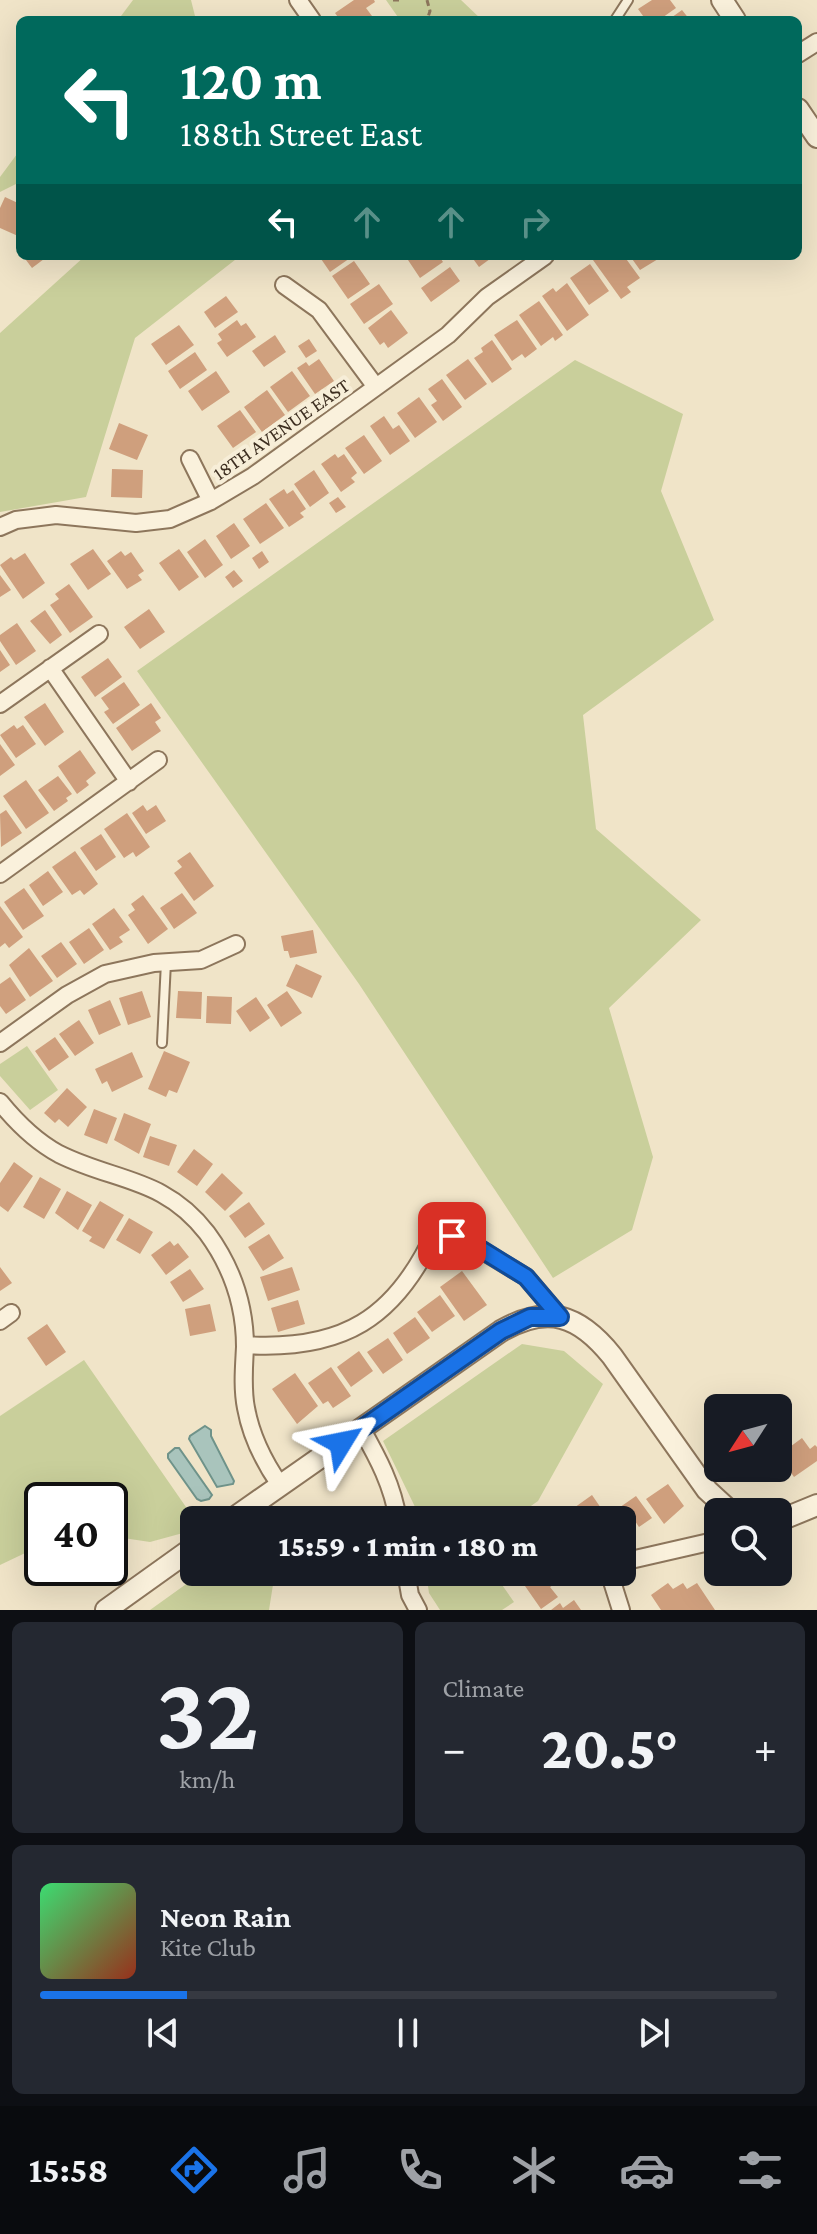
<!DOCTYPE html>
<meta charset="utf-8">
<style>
body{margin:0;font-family:"Crimson Pro",serif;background:#242831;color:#f1f3f6;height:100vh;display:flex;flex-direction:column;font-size:30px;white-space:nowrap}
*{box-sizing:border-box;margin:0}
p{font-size:26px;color:#9ea1a6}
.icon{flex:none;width:44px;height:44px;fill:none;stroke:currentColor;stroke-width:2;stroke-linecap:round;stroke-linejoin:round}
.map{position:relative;height:1610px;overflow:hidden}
.details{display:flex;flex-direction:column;gap:12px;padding:12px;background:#0d0f14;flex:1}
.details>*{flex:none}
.hud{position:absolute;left:16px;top:16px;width:786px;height:244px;border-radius:12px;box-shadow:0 8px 32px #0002;background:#00695c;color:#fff;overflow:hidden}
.needle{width:52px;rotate:234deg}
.fabs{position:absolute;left:704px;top:1394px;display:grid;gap:16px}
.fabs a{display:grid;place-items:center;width:88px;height:88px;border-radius:12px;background:#171b24;box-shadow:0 8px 32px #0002;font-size:40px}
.speed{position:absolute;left:24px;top:1482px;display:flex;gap:16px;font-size:40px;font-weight:700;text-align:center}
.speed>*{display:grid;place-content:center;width:104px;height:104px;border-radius:50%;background:#171b24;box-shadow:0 8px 32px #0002;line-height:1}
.speed .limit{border:4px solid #111;border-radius:12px;background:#fff;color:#111}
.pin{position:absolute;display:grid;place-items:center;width:68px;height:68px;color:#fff;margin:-34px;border-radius:16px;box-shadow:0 4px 12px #0006}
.me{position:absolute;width:88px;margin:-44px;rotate:55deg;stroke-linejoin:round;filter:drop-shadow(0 0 6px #0008)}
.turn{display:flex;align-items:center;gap:28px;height:168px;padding:0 32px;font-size:36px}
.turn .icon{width:104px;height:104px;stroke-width:2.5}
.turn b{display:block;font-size:56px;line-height:68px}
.lanes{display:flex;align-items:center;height:76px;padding:0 32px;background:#0003;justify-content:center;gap:40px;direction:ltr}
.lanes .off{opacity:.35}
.big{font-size:60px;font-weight:800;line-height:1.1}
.details .tile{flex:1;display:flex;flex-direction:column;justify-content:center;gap:12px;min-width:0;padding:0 28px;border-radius:12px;background:#242831}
.details .dial{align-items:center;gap:0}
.dial b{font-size:104px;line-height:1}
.song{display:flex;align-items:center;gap:24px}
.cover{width:96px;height:96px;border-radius:12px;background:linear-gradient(135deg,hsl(140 70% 55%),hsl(10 70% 35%))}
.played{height:8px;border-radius:4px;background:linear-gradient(90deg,#1a73e8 20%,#363941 20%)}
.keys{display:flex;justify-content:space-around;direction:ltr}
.heat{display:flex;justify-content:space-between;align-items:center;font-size:44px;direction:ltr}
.details .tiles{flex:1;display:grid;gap:12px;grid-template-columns:1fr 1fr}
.tile:last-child{grid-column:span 2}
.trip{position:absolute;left:180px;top:1506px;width:456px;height:80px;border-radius:12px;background:#171b24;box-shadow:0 8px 32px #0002;font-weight:800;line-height:80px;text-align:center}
.tab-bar{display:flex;height:128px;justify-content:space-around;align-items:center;background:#090b0e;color:#9ea1a6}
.tab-bar .icon{width:56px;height:56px}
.tab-bar .selected{color:#1a73e8}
.tab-bar b{font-size:36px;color:#f1f3f6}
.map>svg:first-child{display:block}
.green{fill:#c9cf9b}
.water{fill:#a9c4bc;stroke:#6f938a;stroke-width:2}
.building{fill:#cf9f7d}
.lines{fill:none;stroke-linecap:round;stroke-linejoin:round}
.service-casing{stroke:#8d765c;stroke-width:12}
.minor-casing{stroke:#8d765c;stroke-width:20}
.tertiary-casing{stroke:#8d765c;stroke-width:24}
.path{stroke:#8d765c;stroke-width:3;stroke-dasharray:6 4;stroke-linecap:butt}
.service{stroke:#faf1dc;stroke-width:8}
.minor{stroke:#faf1dc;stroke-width:16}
.tertiary{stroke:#faf1dc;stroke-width:20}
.route-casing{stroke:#114b97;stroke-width:20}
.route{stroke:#1a73e8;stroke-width:14}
.labels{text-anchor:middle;stroke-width:8;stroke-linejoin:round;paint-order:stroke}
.street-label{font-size:20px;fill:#3d2e20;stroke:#f7eed8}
</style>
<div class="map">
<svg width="817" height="1610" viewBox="0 0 817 1610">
<rect width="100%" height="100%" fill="#f0e4c8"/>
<path class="green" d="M133,0H191L196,20H118Z
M386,0H461L482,20H400Z
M20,150V182L0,192V177Z
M85,256H240L135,338L86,497L0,512V333Z
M575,360L683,414L661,491L714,620L583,715L596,829L701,920L609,1008L653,1157L632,1230L553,1278L359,984L137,671Z
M27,1046L58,1090L30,1110L0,1076V1064Z
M522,1344L564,1351L603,1384L538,1501L511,1520H418L417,1511L383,1441Z
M84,1360L195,1520L194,1530L150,1542L110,1536V1500H42V1545L0,1565V1416Z
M203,1572H275L269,1610H150Z
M426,1572H493L514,1602L502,1610H440L429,1593Z"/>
<path class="water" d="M205,1426L211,1430V1436L234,1481L233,1484L217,1487L189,1439L190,1436Z
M175,1448H179L212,1495L209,1499L201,1501L197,1499L168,1458V1454Z"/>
<path class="building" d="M354,0H374L375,2L366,8L372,16L365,20H340L335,13Z
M652,0H670L676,8L659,20H646L638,9Z
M682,10L690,20H668Z
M5,197L20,204L18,236L0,228V208Z
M23,256H48L32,268Z
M319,256H353L330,272Z
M413,256H439L443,262L420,278L408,260Z
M471,256H494L479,267Z
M598,256H624L640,278L627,287L631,292L621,299L593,260Z
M630,256H663L640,270Z
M354,261L370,284L348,299L332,276Z
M590,264L609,291L589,305L570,278Z
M450,267L460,281L431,302L421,288Z
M567,283L589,315L567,331L542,296L553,288L556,292Z
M379,284L393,304L364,324L350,304Z
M226,296L238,312L215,328L204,312Z
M539,301L563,335L555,341L553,337L541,346L519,315Z
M391,310L408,333L388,348L384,342L380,345L368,328Z
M237,320L241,326L246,323L256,337L227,357L217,343L222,340L218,334Z
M517,320L537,349L525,358L522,354L512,361L494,335Z
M179,325L194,345L166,365L151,344Z
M275,335L286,352L264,367L252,351Z
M309,339L317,351L306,358L298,346Z
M492,340L512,369L492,383L474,358L483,352L481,348Z
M195,352L207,370L180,389L168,371Z
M319,359L334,381L315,394L297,368L306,362L309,366Z
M468,359L487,384L465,400L446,375Z
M216,371L230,392L202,411L188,391Z
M292,371L310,396L288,412L270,387Z
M442,379L462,407L443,421L431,405L437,401L428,389Z
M267,390L285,415L262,432L244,407Z
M419,397L437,422L415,438L397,413Z
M240,410L256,432L233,448L217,426Z
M384,416L393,429L399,425L410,441L390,455L370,426Z
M119,423L148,435L137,460L109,449Z
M364,435L382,461L364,474L345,448Z
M335,454L338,458L344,454L357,473L351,478L355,482L341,492L321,464Z
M112,469L143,470L142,498L111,497Z
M314,470L329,493L310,507L294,484Z
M284,489L287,494L293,490L306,509L300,513L304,517L289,527L269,499Z
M338,497L346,507L336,513L329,503Z
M266,503L284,528L260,544L243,519Z
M234,523L250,546L231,559L216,536Z
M205,539L223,565L205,578L187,552Z
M93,549L111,574L88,590L70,564Z
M179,549L199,577L179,591L159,563Z
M121,551L125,556L131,552L144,571L138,575L142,580L127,589L107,561Z
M262,551L269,562L259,569L252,558Z
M25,553L45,583L23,599L0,565L11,557L14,560Z
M234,570L243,581L233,588L225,577Z
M0,575L11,590L0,597Z
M69,584L93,617L70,633L50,605L59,599L55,594Z
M149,609L165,632L140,649L124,627Z
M45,610L62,635L50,644L30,621Z
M17,623L36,651L16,665L0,641V635Z
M0,650L10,665L0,672Z
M108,658L122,677L95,697L81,677Z
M124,682L140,705L113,724L104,712L109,709L101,698Z
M45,703L64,732L45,746L24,717Z
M151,703L161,718L155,722L161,731L132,751L116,728Z
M14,725L17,729L23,725L36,744L16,758L0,735Z
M0,744L15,765L0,776Z
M80,750L96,773L86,781L89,785L77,794L58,766Z
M58,776L72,794L66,798L68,801L54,811L38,790Z
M26,780L49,813L26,829L3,796Z
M143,805L147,811L156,805L166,821L146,834L132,813Z
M6,810L22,833L1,847L0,814Z
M127,813L150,847L136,857L133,852L124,858L104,829Z
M101,834L116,857L96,871L80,848Z
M75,851L98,884L84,895L80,890L72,895L52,867Z
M190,852L214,886L194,901L174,873L182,867L177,861Z
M48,871L63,892L43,906L29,885Z
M24,888L44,916L23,930L4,902Z
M182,893L197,913L174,929L160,908Z
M143,895L168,929L148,944L128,915L135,910L131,904Z
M0,906L23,937L9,948L5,943L0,947Z
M114,908L130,930L119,937L123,942L110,950L92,924Z
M89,928L104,950L84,964L69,942Z
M313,930L317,953L290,958L288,951H284L281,936Z
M61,942L77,964L57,978L41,956Z
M29,948L53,981L30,997L9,965Z
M296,964L322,976L312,998L286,986Z
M10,977L26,1000L6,1014L0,1006V984Z
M142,991L151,1017L128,1025L119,998Z
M178,991L202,992L201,1019L176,1018Z
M287,991L302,1013L281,1027L267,1005Z
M207,996L232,997L231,1024L206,1023Z
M256,997L270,1018L250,1032L236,1011Z
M110,1000L121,1025L99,1035L88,1010Z
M79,1020L94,1043L75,1056L59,1034Z
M55,1037L69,1057L49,1071L35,1051Z
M164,1051L190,1062L177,1093L169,1090L166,1097L148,1089Z
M132,1052L143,1077L112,1092L107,1081L102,1084L95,1069Z
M67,1088L87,1107L68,1127L59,1119L55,1123L44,1113Z
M94,1109L117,1118L107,1144L84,1135Z
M124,1113L151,1124L139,1154L114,1140Z
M150,1136L177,1145L169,1166L143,1157Z
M194,1149L213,1164L197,1186L177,1172Z
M14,1162L33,1176L8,1212L0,1206V1183Z
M222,1173L243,1193L225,1211L205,1192Z
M40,1177L61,1189L44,1219L23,1207Z
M67,1191L92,1205L78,1230L55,1213Z
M100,1201L124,1215L104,1249L89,1241L92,1237L82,1231Z
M249,1202L265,1224L245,1238L229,1216Z
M129,1218L153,1232L140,1254L116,1240Z
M269,1234L284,1258L263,1271L248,1247Z
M170,1241L174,1246L178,1243L189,1257L166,1275L151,1255Z
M0,1267L12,1283L0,1291Z
M292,1267L300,1290L268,1301L260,1277Z
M190,1269L204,1289L183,1302L170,1282Z
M462,1271L487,1305L464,1321L440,1287Z
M440,1295L455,1316L432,1332L417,1312Z
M298,1300L305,1324L278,1332L271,1308Z
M210,1304L216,1331L190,1336L185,1309Z
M415,1317L430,1338L407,1354L393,1333Z
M47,1324L66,1352L46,1366L27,1338Z
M388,1338L403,1360L383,1374L367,1352Z
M359,1351L373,1371L351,1387L337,1367Z
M331,1367L351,1396L333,1408L328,1401L323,1404L308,1383Z
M295,1373L318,1406L297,1424L272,1389Z
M802,1438L810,1449L815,1445L817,1447V1461L794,1477L779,1455Z
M742,1468H773L774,1478L751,1482V1479L744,1480Z
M668,1484L684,1506L664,1524L646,1499Z
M592,1495L603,1511L590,1520H578L571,1510Z
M636,1496L652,1518L639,1527L635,1521L625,1528L622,1520H619L613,1512Z
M545,1572H549L557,1582L550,1587L558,1597L541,1609L525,1586Z
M668,1583L673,1589L683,1583L687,1589L697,1583L715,1610H661L651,1595Z
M574,1600L581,1610H551L560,1603L563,1608Z"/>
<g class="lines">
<defs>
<path id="service" d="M615,20L628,0
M162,1043L166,962"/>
<path id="minor" d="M298,0L312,20
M798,54L817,42
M284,285L319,310L376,387
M190,459L211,501
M0,527L16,520L56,515L136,523L170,519L211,501L253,476L448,335L487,297L545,256
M50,668L129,782
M0,704L99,634
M0,874L158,760
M0,1043L67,995L105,974L154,963L201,960L236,944
M0,1102C17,1123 35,1141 59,1154C115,1182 164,1177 207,1233C232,1267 245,1305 245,1347C244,1367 242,1388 246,1408C251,1436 264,1462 280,1485
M0,1321L11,1313
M245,1345C342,1351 396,1319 436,1230L468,1242L526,1277L560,1317
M361,1428C378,1458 393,1486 398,1520
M622,1562L718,1540
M406,1572L410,1595L418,1610
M609,1572L621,1610"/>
<path id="tertiary" d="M722,0L735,20
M798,109L817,137
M231,1520L501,1331C548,1304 579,1315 612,1356L707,1490L731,1512
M778,1521L817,1505
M106,1610L194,1547"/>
</defs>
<use href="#service" class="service-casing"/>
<use href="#minor" class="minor-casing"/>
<use href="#tertiary" class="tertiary-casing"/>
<path class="path" d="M393,0H400
M427,0L430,11L427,20"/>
<use href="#service" class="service"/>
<use href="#minor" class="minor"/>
<use href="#tertiary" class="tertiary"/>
</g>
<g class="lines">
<defs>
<path id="route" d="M341,1443L501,1331L530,1317H560L526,1277L479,1248L452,1236"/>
</defs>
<use href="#route" class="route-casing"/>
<use href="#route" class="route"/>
</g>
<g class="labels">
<g class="street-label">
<text transform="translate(281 429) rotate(-35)" y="7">18TH AVENUE EAST</text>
</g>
</g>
</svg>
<div class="fabs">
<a><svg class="needle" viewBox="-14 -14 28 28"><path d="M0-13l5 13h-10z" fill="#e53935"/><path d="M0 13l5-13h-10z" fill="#9ea1a6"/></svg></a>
<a><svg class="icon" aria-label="search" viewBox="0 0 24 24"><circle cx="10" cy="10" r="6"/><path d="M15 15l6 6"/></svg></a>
</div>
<div class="speed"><div class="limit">40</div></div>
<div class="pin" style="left:452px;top:1236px;background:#d93025"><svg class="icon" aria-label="arrive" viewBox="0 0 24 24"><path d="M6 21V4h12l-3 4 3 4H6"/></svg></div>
<svg class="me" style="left:341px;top:1443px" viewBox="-20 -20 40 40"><path d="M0-17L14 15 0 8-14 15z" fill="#1a73e8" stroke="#fff" stroke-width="4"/></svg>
<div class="trip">15:59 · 1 min · 180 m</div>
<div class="hud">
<div class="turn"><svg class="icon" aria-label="left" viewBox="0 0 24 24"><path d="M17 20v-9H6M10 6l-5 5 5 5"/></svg><div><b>120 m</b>188th Street East</div></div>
<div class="lanes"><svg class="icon" aria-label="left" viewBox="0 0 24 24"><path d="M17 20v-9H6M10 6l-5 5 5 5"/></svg><svg class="icon off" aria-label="ahead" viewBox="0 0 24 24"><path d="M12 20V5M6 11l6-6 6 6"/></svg><svg class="icon off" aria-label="ahead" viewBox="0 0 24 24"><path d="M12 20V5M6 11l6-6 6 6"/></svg><svg class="icon off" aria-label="right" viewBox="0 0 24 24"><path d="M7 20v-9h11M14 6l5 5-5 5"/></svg></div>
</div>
</div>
<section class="details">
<div class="tiles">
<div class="tile dial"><b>32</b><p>km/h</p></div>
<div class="tile"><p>Climate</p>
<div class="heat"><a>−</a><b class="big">20.5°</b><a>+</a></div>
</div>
<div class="tile">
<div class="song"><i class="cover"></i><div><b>Neon Rain</b><p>Kite Club</p></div></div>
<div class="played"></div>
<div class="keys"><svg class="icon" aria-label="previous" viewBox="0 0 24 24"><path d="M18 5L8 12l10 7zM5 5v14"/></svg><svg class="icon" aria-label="pause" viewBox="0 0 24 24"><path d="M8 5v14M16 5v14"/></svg><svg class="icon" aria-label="next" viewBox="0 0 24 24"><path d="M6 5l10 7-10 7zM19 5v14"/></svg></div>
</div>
</div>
</section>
<nav class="tab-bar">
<b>15:58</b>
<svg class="icon selected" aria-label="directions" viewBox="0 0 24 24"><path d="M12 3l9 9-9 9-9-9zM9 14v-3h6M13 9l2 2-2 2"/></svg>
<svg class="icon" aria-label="music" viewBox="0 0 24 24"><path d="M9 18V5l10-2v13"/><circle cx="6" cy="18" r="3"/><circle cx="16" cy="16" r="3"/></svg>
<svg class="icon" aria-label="phone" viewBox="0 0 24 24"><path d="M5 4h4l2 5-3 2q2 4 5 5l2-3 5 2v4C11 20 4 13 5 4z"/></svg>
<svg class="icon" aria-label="climate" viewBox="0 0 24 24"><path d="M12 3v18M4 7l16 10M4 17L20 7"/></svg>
<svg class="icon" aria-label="car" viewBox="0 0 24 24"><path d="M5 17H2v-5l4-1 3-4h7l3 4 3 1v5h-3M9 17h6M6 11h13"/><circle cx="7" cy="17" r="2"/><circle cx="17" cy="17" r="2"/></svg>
<svg class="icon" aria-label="filters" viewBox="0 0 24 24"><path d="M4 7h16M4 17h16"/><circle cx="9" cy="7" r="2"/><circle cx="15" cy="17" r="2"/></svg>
</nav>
